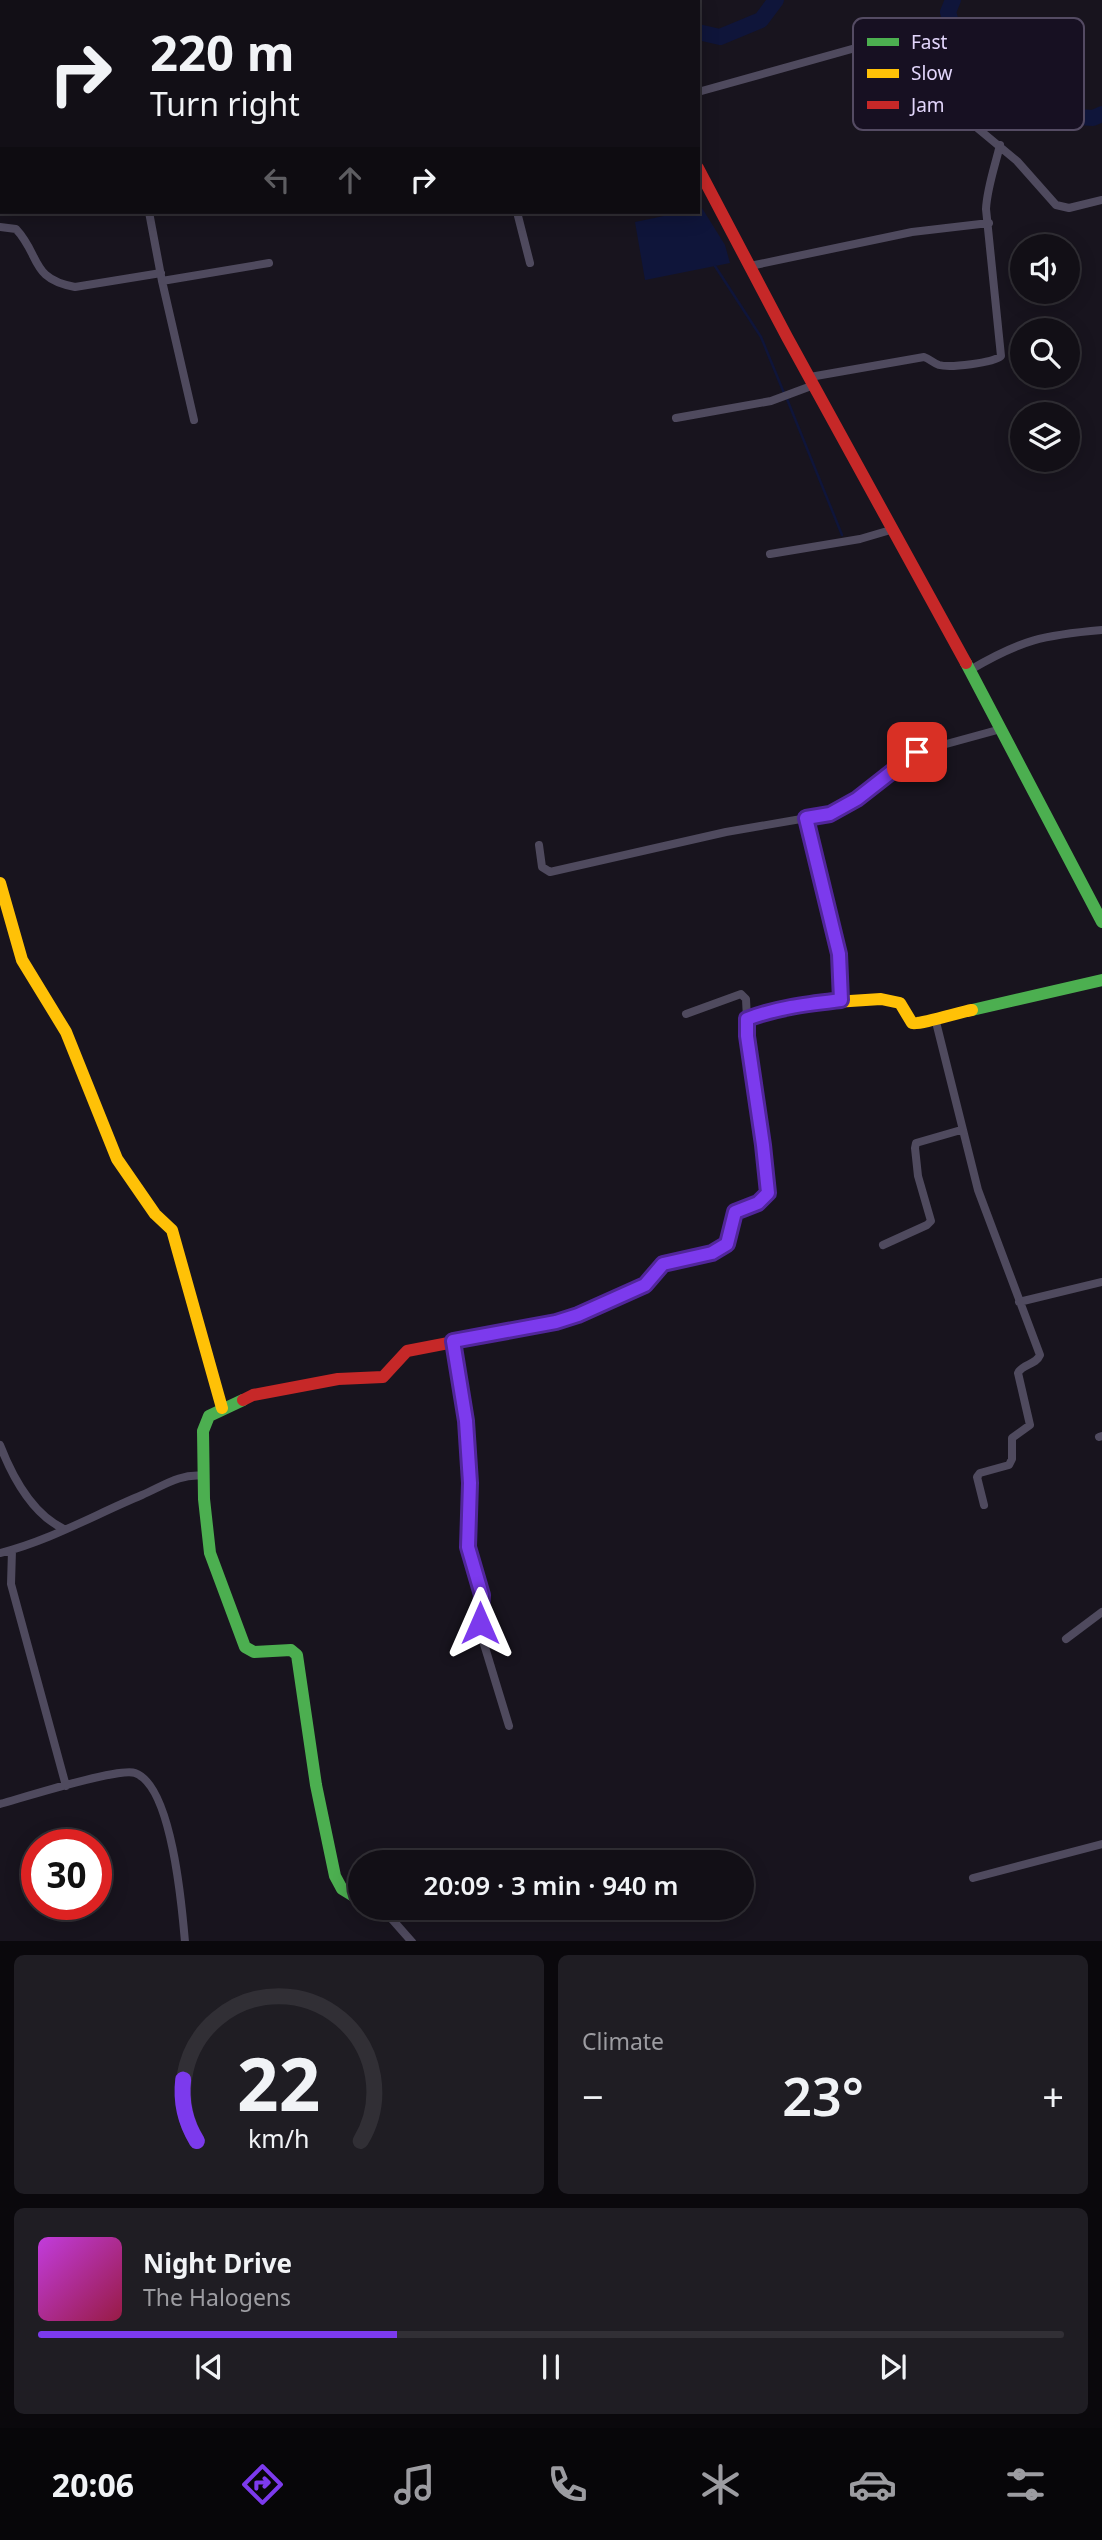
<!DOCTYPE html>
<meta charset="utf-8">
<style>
body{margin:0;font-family:"Noto Sans",sans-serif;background:#1f1d23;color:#f1f3f6;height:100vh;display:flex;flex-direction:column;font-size:26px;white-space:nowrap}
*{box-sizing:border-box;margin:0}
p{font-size:23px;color:#9c9ca1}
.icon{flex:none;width:38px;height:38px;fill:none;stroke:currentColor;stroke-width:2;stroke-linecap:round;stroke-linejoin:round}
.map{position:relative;height:1941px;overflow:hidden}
.side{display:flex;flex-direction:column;gap:14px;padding:14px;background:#0a080c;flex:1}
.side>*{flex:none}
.banner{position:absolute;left:0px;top:0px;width:700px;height:214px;box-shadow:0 4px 18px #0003,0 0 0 2px #312f35;background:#120f16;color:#f1f3f6;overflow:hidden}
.buttons{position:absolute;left:1010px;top:234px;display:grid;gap:14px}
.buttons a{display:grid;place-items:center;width:70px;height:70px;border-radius:50%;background:#120f16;box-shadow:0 4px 18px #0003,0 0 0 2px #312f35;font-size:35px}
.speed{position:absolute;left:21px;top:1829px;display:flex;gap:14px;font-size:35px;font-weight:700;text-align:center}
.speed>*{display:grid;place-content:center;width:91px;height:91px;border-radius:50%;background:#120f16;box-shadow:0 4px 18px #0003,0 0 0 2px #312f35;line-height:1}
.speed .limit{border:10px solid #d22;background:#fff;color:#111}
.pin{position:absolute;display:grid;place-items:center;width:60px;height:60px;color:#fff;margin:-30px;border-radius:14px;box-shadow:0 4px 10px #0006}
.me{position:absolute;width:77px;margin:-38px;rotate:0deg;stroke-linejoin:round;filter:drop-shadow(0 0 5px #0008)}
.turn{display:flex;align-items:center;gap:24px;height:147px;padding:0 35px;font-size:32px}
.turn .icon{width:91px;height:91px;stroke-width:2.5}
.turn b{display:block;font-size:49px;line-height:60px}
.lanes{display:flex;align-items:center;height:66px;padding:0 35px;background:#0003;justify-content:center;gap:35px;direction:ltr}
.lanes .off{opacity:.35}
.big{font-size:52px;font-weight:600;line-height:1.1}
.side .widget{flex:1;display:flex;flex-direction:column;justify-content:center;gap:10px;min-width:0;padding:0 24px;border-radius:10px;background:#1f1d23}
.side .dial{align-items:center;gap:0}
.dial svg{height:182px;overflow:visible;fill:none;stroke:#312f35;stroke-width:7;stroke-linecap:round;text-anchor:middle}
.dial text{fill:#f1f3f6;stroke:none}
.song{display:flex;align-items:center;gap:21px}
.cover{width:84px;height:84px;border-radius:10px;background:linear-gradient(135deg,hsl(290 70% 55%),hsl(340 70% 35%))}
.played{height:7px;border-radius:4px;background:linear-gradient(90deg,#7c3aed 35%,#312f35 35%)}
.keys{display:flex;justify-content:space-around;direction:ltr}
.heat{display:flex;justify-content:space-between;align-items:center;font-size:38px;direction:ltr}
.side .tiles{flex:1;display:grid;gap:14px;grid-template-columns:1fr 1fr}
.widget:last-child{grid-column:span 2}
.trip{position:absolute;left:348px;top:1850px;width:406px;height:70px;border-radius:35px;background:#120f16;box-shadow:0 4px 18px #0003,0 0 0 2px #312f35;font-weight:600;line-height:70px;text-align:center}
.menu{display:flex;height:112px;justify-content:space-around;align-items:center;background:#070609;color:#9c9ca1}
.menu .icon{width:49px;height:49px}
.menu .current{color:#7c3aed}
.menu b{font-size:32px;color:#f1f3f6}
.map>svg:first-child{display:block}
.water{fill:#0f153a}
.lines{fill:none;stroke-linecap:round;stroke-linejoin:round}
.stream{stroke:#0f153a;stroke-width:2.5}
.river{stroke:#0f153a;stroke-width:16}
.street{stroke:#4f4a5e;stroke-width:8}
.fast{stroke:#4caf50;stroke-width:12}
.slow{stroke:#ffc107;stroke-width:12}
.jam{stroke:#c62828;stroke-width:12}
.route-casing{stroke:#51269a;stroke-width:18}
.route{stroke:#7c3aed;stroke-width:12}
.key{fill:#171022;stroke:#544b63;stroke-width:2}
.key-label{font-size:19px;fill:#e2d5fb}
</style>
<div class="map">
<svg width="1102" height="1942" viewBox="0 0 1102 1942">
<rect width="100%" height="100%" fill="#18141e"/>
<path class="water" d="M698,208H702L725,245L730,263L645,280L635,222L683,212H698Z"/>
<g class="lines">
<path class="stream" d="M715,266L761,337L784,393
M787,399L842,535"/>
<path class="river" d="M651,0L652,2
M953,0L948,12L961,57L976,84L1009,112L1093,118L1102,114
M698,32L720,37L761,20L776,0"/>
<path class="street" d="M55,0V2
M140,0V2
M698,92L859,47L902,46L924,61L952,107L1017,161L1056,205L1069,208L1102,200
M149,212L162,281L194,420
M517,212L530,263
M0,227L16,229C41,256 30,279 75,287L161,273
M750,266L912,232L989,223
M162,281L269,263
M810,377L924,357C930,359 933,363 939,365C950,368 993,363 1001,356L986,209C987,188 995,166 1000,145
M676,418L771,401L814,385
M770,554L860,539L894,529
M970,670C1021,640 1043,635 1102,630
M806,818L839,954L841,1000
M539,845L542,867L550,872L726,832L830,814L857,799L917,752L1001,729
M686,1014L741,994L746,999L747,1019
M935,1018L978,1190L1040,1355C1036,1365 1022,1364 1018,1373L1030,1425L1012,1438V1459L1009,1465L980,1473L977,1477L984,1505
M883,1245L927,1225L931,1221L918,1176L915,1148L916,1143L961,1130
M1019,1302L1102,1282
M453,1341L466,1421L470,1483L468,1547L482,1595L480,1631L509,1726
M1099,1437L1102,1436
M0,1445C12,1476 32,1514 64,1529
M12,1550L11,1584L66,1786
M0,1553C49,1541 96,1514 142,1495C163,1486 180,1473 204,1476
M1066,1639L1102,1612
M0,1804C22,1798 119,1767 135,1773C172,1786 182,1907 185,1942
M973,1878L1102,1844
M374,1908L390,1917L412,1942"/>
<path class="fast" d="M604,0L605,2
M280,2L287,0
M0,104L2,103
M966,663L1102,922
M972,1010L1102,980
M243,1400L209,1416L203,1431L204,1499L210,1553L245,1647L254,1652L291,1650L297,1655L316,1785L335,1876L342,1889L360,1900"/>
<path class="slow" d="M0,883L22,960L66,1032L117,1159L155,1214L172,1230L222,1408
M685,1259C723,1250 728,1252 735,1212L758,1203L768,1193L747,1036V1019L777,1010L819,1003L881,999L900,1003L912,1023C920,1025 960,1012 972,1010"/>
<path class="jam" d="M698,168L787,337L966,663
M243,1400L253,1395L338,1379L383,1377L407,1351L526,1328L578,1315L645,1285L663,1264L685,1259"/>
</g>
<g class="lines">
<defs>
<path id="route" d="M480,1623L482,1595L468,1547L470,1483L466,1421L453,1341L556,1322L578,1315L645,1285L663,1264L712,1253L727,1244L735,1212L758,1203L768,1193L763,1145L747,1036V1019C779,1007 808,1004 841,1000L839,954L806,818L830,814L857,799L917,752"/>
</defs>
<use href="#route" class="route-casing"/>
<use href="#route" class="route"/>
</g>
<rect x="853" y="18" width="231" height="112" rx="10" class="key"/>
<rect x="867" y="38" width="32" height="8" fill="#4caf50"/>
<rect x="867" y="69" width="32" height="9" fill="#ffc107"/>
<rect x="867" y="101" width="32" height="8" fill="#c62828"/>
<g class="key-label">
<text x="911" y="49">Fast</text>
<text x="911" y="80">Slow</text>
<text x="911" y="112">Jam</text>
</g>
</svg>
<div class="buttons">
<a><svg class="icon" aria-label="sound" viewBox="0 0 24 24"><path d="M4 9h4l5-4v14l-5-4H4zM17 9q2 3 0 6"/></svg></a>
<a><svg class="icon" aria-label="search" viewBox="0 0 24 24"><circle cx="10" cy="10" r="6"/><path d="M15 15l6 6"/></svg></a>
<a><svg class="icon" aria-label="layers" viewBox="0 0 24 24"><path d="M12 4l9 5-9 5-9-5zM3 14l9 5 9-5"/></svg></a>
</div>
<div class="speed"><div class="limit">30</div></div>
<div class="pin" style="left:917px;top:752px;background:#d93025"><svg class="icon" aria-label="arrive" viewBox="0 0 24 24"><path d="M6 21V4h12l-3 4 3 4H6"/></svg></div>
<svg class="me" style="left:480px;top:1623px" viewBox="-20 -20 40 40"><path d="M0-17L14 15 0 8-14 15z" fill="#7c3aed" stroke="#fff" stroke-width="4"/></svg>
<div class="trip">20:09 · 3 min · 940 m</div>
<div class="banner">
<div class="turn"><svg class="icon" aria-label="right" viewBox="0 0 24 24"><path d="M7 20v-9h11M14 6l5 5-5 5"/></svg><div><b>220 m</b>Turn right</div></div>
<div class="lanes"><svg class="icon off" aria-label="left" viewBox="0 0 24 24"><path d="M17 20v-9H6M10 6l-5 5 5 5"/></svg><svg class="icon off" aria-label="ahead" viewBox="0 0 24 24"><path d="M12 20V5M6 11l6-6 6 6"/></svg><svg class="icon" aria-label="right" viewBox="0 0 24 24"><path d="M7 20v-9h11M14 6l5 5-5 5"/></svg></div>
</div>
</div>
<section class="side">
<div class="tiles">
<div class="widget dial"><svg viewBox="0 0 100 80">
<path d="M14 69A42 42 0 1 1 86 69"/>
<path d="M14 69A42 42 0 0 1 8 42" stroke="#7c3aed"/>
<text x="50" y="56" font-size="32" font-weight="700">22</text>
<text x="50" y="72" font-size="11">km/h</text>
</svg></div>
<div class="widget"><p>Climate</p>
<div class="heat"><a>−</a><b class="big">23°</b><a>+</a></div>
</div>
<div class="widget">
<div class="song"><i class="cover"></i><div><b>Night Drive</b><p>The Halogens</p></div></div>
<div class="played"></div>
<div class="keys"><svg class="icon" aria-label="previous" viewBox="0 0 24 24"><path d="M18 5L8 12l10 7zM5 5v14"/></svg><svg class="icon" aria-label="pause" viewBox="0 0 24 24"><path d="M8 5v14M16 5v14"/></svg><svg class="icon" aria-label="next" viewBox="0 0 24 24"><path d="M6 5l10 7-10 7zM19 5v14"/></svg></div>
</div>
</div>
</section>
<nav class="menu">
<b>20:06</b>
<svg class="icon current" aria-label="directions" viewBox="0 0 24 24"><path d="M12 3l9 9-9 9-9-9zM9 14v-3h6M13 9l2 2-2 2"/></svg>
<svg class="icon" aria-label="music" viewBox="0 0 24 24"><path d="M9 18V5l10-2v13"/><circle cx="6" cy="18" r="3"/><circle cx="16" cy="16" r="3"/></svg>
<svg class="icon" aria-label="phone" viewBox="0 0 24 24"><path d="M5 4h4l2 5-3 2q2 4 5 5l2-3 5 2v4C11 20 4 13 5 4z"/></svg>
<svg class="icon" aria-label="climate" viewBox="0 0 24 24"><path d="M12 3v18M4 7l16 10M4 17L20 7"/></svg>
<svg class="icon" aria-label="car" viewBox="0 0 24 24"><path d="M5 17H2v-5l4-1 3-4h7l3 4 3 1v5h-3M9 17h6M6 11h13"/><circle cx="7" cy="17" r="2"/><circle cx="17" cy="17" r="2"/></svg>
<svg class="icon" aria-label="filters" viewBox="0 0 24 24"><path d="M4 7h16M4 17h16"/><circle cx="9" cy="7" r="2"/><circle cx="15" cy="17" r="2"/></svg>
</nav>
